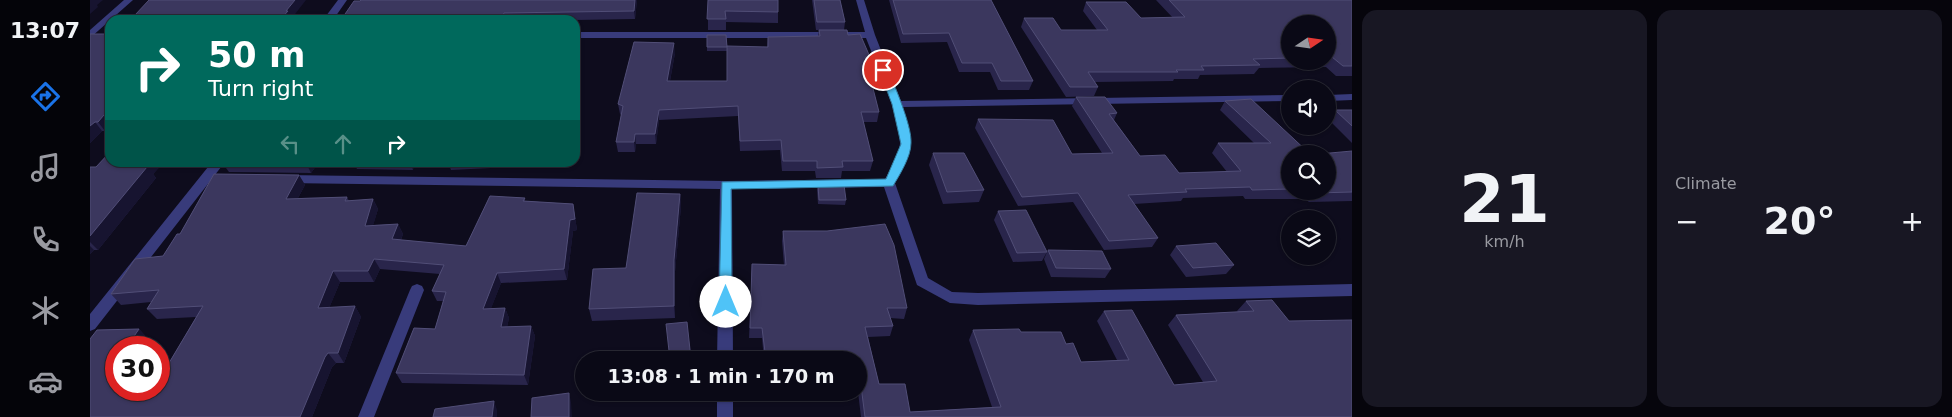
<!DOCTYPE html>
<meta charset="utf-8">
<style>
body{margin:0;font-family:"DejaVu Sans",sans-serif;background:#181723;color:#f1f3f6;height:100vh;display:flex;flex-direction:column;font-size:19px;white-space:nowrap}
*{box-sizing:border-box;margin:0}
p{font-size:16px;color:#999aa1}
.icon{flex:none;width:28px;height:28px;fill:none;stroke:currentColor;stroke-width:2;stroke-linecap:round;stroke-linejoin:round}
.map{position:relative;flex:1;overflow:hidden}
.details{display:flex;flex-direction:column;gap:10px;padding:10px;background:#06050c;width:600px}
.details>*{flex:none}
.banner{position:absolute;left:15px;top:15px;width:475px;height:152px;border-radius:15px;box-shadow:0 1px 4px #0004,0 0 0 1px #2a2a35;background:#00695c;color:#fff;overflow:hidden}
.needle{width:32px;rotate:77deg}
.fabs{position:absolute;left:1191px;top:15px;display:grid;gap:10px}
.fabs a{display:grid;place-items:center;width:55px;height:55px;border-radius:50%;background:#0a0916;box-shadow:0 1px 4px #0004,0 0 0 1px #2a2a35;font-size:25px}
.speed{position:absolute;left:15px;top:336px;display:flex;gap:10px;font-size:25px;font-weight:700;text-align:center}
.speed>*{display:grid;place-content:center;width:65px;height:65px;border-radius:50%;background:#0a0916;box-shadow:0 1px 4px #0004,0 0 0 1px #2a2a35;line-height:1}
.speed .limit{border:8px solid #d22;background:#fff;color:#111}
.pin{position:absolute;display:grid;place-items:center;width:42px;height:42px;color:#fff;margin:-21px;border:2px solid #fff;border-radius:50%;box-shadow:0 1px 5px #0007}
.me{position:absolute;width:55px;margin:-28px;rotate:0deg;stroke-linejoin:round;filter:drop-shadow(0 0 4px #0008)}
.turn{display:flex;align-items:center;gap:18px;height:105px;padding:0 20px;font-size:22px}
.turn .icon{width:65px;height:65px;stroke-width:2.5}
.turn b{display:block;font-size:35px;line-height:42px}
.lanes{display:flex;align-items:center;height:48px;padding:0 20px;background:#0003;justify-content:center;gap:25px;direction:ltr}
.lanes .off{opacity:.35}
.big{font-size:38px;font-weight:700;line-height:1.1}
.details .tile{flex:1;display:flex;flex-direction:column;justify-content:center;gap:8px;min-width:0;padding:0 18px;border-radius:15px;background:#181723}
.details .dial{align-items:center;gap:0}
.dial b{font-size:65px;line-height:1}
.heat{display:flex;justify-content:space-between;align-items:center;font-size:28px;direction:ltr}
.details .tiles{flex:1;display:grid;gap:10px;grid-template-columns:repeat(2,1fr)}
.trip{position:absolute;left:485px;top:351px;width:292px;height:50px;border-radius:25px;background:#0a0916;box-shadow:0 1px 4px #0004,0 0 0 1px #2a2a35;font-weight:700;line-height:50px;text-align:center}
main{display:flex;flex:1;min-height:0}
.menu{display:flex;flex-direction:column;width:90px;justify-content:space-around;align-items:center;background:#040409;color:#999aa1}
.menu .icon{width:35px;height:35px}
.menu .selected{color:#1a73e8}
.menu b{font-size:22px;color:#f1f3f6}
.map>svg:first-child{display:block}
.lines{fill:none;stroke-linecap:round;stroke-linejoin:round}
.minor{fill:#383b7b;fill-rule:evenodd}
.wall{fill:#29254b;fill-rule:evenodd}
.shaded-wall{fill:#171430}
.building{fill:#3b375e;stroke:#514e77}
.route{fill:#4fc3f7;stroke:#337fa1}
</style>
<main>
<nav class="menu">
<b>13:07</b>
<svg class="icon selected" aria-label="directions" viewBox="0 0 24 24"><path d="M12 3l9 9-9 9-9-9zM9 14v-3h6M13 9l2 2-2 2"/></svg>
<svg class="icon" aria-label="music" viewBox="0 0 24 24"><path d="M9 18V5l10-2v13"/><circle cx="6" cy="18" r="3"/><circle cx="16" cy="16" r="3"/></svg>
<svg class="icon" aria-label="phone" viewBox="0 0 24 24"><path d="M5 4h4l2 5-3 2q2 4 5 5l2-3 5 2v4C11 20 4 13 5 4z"/></svg>
<svg class="icon" aria-label="climate" viewBox="0 0 24 24"><path d="M12 3v18M4 7l16 10M4 17L20 7"/></svg>
<svg class="icon" aria-label="car" viewBox="0 0 24 24"><path d="M5 17H2v-5l4-1 3-4h7l3 4 3 1v5h-3M9 17h6M6 11h13"/><circle cx="7" cy="17" r="2"/><circle cx="17" cy="17" r="2"/></svg>
</nav>
<div class="map">
<svg width="1262" height="417" viewBox="0 0 1262 417">
<rect width="100%" height="100%" fill="#0e0c1d"/>
<g class="lines">
<path class="minor" d="M34,0H43L0,38V30Z
M248,0H257L243,20H233Z
M766,0H774L785,35L811,101L1200,95V101L813,107C822,144 825,149 805,183L838,278L862,292L888,293L1262,284V296L888,305L860,303L827,285L794,187L642,189L643,360H627L630,189L194,183L188,179L194,175L636,181L795,179C801,169 810,155 810,143C809,112 787,67 776,38H485V32H775Z
M1262,94V100L1238,101V95Z
M122,162H135L5,329L0,331V314Z
M327,284L332,286L334,290L284,417H268L320,290L322,286Z
M627,392H643V417H627Z"/>
</g>
<path class="wall" d="M271,0H547L545,19L485,20H254L253,17Z
M618,0L688,12V23L636,22V30H618Z
M722,0H750L755,22L754,30H726Z
M799,0H901L943,81L939,90H908L900,72H869L857,42L811,43Z
M1066,0H1262V76H1246L1236,67L1169,68L1164,74L1110,75L1108,79H1084L1083,81L1005,82L1008,87L1004,96L976,97L931,27L934,18L971,30H1007L993,11L996,2L1051,18H1083ZM1200,24H1238V61H1200Z
M729,30L758,35L780,57L778,66H777L789,112L787,122H773L783,161L780,171H752L751,178H726L725,171H692L690,150L650,151L648,116L569,120L566,144H546L545,152H528L526,142L531,115L530,114L528,104L585,53L580,81H637L677,47L678,37L728,36Z
M0,34L15,131H12L0,143Z
M617,35H636L637,51H617Z
M986,97L1027,113L1024,120L1050,156L1089,173L1137,172L1122,153L1128,143H1164L1130,110L1135,101L1200,154V191H1238L1262,151V201L1219,202L1215,199H1155L1153,196L1093,198L1091,201L1044,204L1068,238L1062,247L1014,250L983,202L928,206L885,128L888,119L982,154L1012,153L982,106Z
M1245,110H1262V143L1238,119Z
M843,153L894,190L889,202L853,204L839,165Z
M20,162H74L63,174L66,178L8,250H4L0,254V167H6Z
M134,162H324L323,170L267,169L265,165L226,166L221,173L139,172L133,164Z
M358,162H448L402,163L401,168L361,170Z
M124,174L209,175L215,185L208,198L257,197L259,201L283,199L288,209L283,225L308,224L313,234L311,240L376,246L400,196L435,198V201L483,204L487,230L483,231L477,280L411,283L401,308H415L419,318L417,327L441,326L445,336L438,385L312,383L306,373L324,328L345,329L353,301H347L342,291L350,274L290,269L284,282H250L239,308L265,306L271,317L254,363H246L242,367L222,417H0V339L7,330L49,329L59,340L54,348H26V390H69V368H76L106,317L67,319L57,309L61,302L31,305L21,294L45,259L73,256L87,234H90Z
M728,185L756,200L755,205L728,204L727,190Z
M590,194L591,206L585,272V318L502,321L499,309L536,268Z
M908,211L957,252L952,261L923,262L904,220Z
M693,231L817,308L814,319L800,318L803,326L800,336L778,337L789,384L820,412L902,407L879,340L883,330L931,332L976,344L991,362L1027,360L1007,321L1014,311L1084,385L1113,382L1078,325L1086,315L1148,312L1147,311L1156,301L1262,417H771L768,392H769V360H674L672,338H659L662,264L694,265L692,241Z
M1086,246L1144,265L1136,274L1096,277L1080,255Z
M958,250L1021,269L1015,278L961,277L954,259Z"/>
<path class="shaded-wall" d="M0,0H13L7,5L8,7L0,14Z
M205,0H216L202,18V20H190Z
M545,0H547L545,19L544,11Z
M414,13L415,20H411Z
M584,43L585,53L578,91L577,81Z
M20,108V125L15,131L8,122Z
M569,110V120L566,144L565,134Z
M5,122L12,131L0,143V126Z
M545,134L546,144L545,152L544,142Z
M55,162H74L63,174L66,178L8,250L0,242V236Z
M218,162H224L226,166L221,173L217,165Z
M320,162H324L323,170Z
M399,162H402L401,168Z
M209,175L215,185L202,209L196,199Z
M590,194L591,206L585,272V318L584,306V260Z
M283,199L288,209L280,236L275,226Z
M483,204L487,230L483,231L477,280L474,269L480,220Z
M308,224L313,234L307,250L302,239Z
M0,246L4,250L0,254Z
M284,259L290,269L284,282L278,271Z
M243,271L250,282L235,318L228,308Z
M407,273L411,283L397,319L393,309Z
M265,306L271,317L254,363L248,353Z
M415,308L419,318L415,337L411,327Z
M441,326L445,336L438,385L434,375Z
M49,329L59,340L54,348H36Z
M238,353L246,363L242,367L222,417H210L235,357Z
M26,362V373L22,369Z
M479,393L481,402L482,417H479Z
M404,401L407,410V417H402Z"/>
<path class="building" d="M59,0H205L196,11H198L190,20H37L45,15Z
M271,0H545L544,11L414,13L411,20H256L258,17H253L264,1H270Z
M618,0H688V12L635,11L636,19H617Z
M724,0H750L755,22H727Z
M803,0H901L943,81H911L902,63H872L859,33L813,34Z
M1079,0H1262V66H1253L1242,57L1238,58V24H1200V58L1163,59L1170,65L1111,66L1114,70H1086L1088,72H998L1008,87H980L934,18H963L971,30H1018L996,2H1036L1051,18L1095,17Z
M729,30H757L758,35L770,34L780,57H775L789,112H771L783,161H752L753,167L727,168V161H693L691,140L650,141L648,106L569,110L565,134H545L544,142H526L533,106L528,104L544,42L584,43L577,81H637V46L678,47V37L730,36Z
M20,33V108L8,122H5L0,126V34H18Z
M617,35H636L637,47H617Z
M986,97H1015L1027,113L1019,114L1050,156L1075,155L1089,173L1151,171L1128,143H1181L1135,101L1161,99L1220,154H1200V189L1162,190L1160,187L1095,189L1097,192L1038,195L1068,238L1019,241L988,193L932,197L888,119L963,120L982,154L1023,153Z
M1245,110H1262V126Z
M1262,151V192L1226,193L1225,191H1238V154H1229Z
M20,152V162H55L52,167H57L0,236V167H6Z
M843,153H874L894,190L857,192Z
M134,162H218L217,165L133,164Z
M124,174L209,175L196,199L257,197L255,201L283,199L275,226L308,224L302,239L376,246L400,196L435,198L433,201L483,204L485,219L480,220L474,269L407,273L393,309L415,308L411,327L441,326L434,375L306,373L324,328L345,329L356,292L342,291L354,265L284,259L278,271H243L228,308L265,306L248,353H238L235,357L210,417H0V339L7,330L49,329L36,348H26V362L22,369H26V390H69V368H76L113,306L57,309L69,290L21,294L45,259L73,256L87,234H90Z
M728,185H754L756,200H729Z
M547,193L590,194L584,260V306L499,309L503,269L536,268Z
M936,210L957,252L927,253L908,211Z
M795,224L804,245L817,308H797L803,326L775,327L789,384H815L820,412L911,407L883,330L929,329L931,332H971L976,344L983,343L991,362L1039,360L1014,311L1042,310L1084,385L1127,381L1086,315L1164,311L1156,301L1182,300L1199,321L1262,320V417H775L769,370V360H676L672,328H660L662,264L696,265L693,231H737Z
M1126,243L1144,265L1103,268L1086,246Z
M958,250L1012,251L1021,269L966,268Z
M597,322L601,359L580,360L576,324Z
M479,393V417H441L442,398Z
M404,401L402,417H343L345,409Z"/>
<path class="route" d="M793,67L798,70C805,87 822,126 821,143C821,157 810,174 803,186L641,189L642,302L636,307L631,305L629,302L632,182L796,179L811,144L802,104L789,70Z"/>
</svg>
<div class="fabs">
<a><svg class="needle" viewBox="-14 -14 28 28"><path d="M0-13l5 13h-10z" fill="#e53935"/><path d="M0 13l5-13h-10z" fill="#999aa1"/></svg></a>
<a><svg class="icon" aria-label="sound" viewBox="0 0 24 24"><path d="M4 9h4l5-4v14l-5-4H4zM17 9q2 3 0 6"/></svg></a>
<a><svg class="icon" aria-label="search" viewBox="0 0 24 24"><circle cx="10" cy="10" r="6"/><path d="M15 15l6 6"/></svg></a>
<a><svg class="icon" aria-label="layers" viewBox="0 0 24 24"><path d="M12 4l9 5-9 5-9-5zM3 14l9 5 9-5"/></svg></a>
</div>
<div class="speed"><div class="limit">30</div></div>
<div class="pin" style="left:793px;top:70px;background:#d93025"><svg class="icon" aria-label="arrive" viewBox="0 0 24 24"><path d="M6 21V4h12l-3 4 3 4H6"/></svg></div>
<svg class="me" style="left:636px;top:302px" viewBox="-20 -20 40 40"><circle r="19" fill="#fff"/><path d="M0-13L10 11 0 6-10 11z" fill="#4fc3f7"/></svg>
<div class="trip">13:08 · 1 min · 170 m</div>
<div class="banner">
<div class="turn"><svg class="icon" aria-label="right" viewBox="0 0 24 24"><path d="M7 20v-9h11M14 6l5 5-5 5"/></svg><div><b>50 m</b>Turn right</div></div>
<div class="lanes"><svg class="icon off" aria-label="left" viewBox="0 0 24 24"><path d="M17 20v-9H6M10 6l-5 5 5 5"/></svg><svg class="icon off" aria-label="ahead" viewBox="0 0 24 24"><path d="M12 20V5M6 11l6-6 6 6"/></svg><svg class="icon" aria-label="right" viewBox="0 0 24 24"><path d="M7 20v-9h11M14 6l5 5-5 5"/></svg></div>
</div>
</div>
<section class="details">
<div class="tiles">
<div class="tile dial"><b>21</b><p>km/h</p></div>
<div class="tile"><p>Climate</p>
<div class="heat"><a>−</a><b class="big">20°</b><a>+</a></div>
</div>
</div>
</section>
</main>
